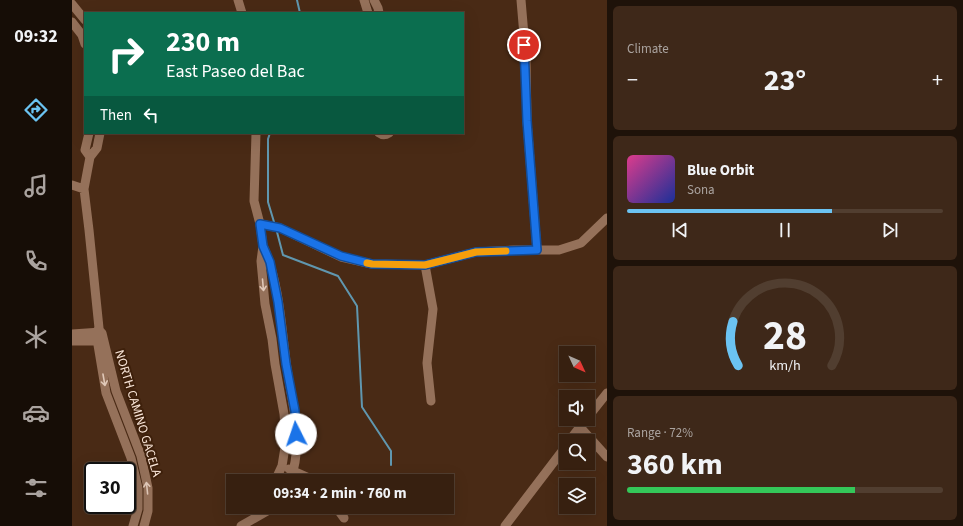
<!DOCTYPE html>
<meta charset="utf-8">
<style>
body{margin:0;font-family:"Source Sans 3",sans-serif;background:#3e2819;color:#f1f3f6;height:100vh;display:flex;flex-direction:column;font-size:15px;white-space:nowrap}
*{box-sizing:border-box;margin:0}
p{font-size:13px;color:#aaa39f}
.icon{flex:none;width:22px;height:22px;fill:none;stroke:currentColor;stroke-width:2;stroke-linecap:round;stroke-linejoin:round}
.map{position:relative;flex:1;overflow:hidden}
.panel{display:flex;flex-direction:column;gap:6px;padding:6px;background:#1e1209;width:356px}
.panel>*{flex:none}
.top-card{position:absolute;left:12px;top:12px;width:380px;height:122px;border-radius:0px;box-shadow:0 4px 16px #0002,0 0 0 1px #513e30;background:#0b6e4f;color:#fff;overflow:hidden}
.needle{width:26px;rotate:134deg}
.buttons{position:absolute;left:487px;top:346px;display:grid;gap:8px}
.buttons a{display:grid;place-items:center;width:36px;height:36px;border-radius:0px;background:#372010;box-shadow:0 4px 16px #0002,0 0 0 1px #513e30;font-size:20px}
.speed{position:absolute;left:12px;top:462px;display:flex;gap:8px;font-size:20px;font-weight:700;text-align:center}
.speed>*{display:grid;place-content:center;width:52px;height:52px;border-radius:50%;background:#372010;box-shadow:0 4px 16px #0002,0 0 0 1px #513e30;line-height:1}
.speed .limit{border:2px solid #111;border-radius:6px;background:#fff;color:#111}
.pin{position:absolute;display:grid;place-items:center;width:34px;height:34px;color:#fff;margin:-17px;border:2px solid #fff;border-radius:50%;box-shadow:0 1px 4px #0007}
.me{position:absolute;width:44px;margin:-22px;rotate:356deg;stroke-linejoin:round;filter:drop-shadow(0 0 3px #0008)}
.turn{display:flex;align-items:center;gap:14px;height:84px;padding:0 16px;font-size:18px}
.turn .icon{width:52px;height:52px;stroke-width:2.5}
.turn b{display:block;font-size:28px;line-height:34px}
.then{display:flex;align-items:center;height:38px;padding:0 16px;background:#0003;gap:8px;font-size:15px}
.big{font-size:30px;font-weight:700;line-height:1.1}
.panel .tile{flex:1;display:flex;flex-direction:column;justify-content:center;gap:6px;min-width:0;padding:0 14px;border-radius:6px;background:#3e2819}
.panel .dial{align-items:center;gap:0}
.dial svg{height:104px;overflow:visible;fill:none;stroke:#513e30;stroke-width:7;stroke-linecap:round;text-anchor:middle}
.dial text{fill:#f1f3f6;stroke:none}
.song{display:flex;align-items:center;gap:12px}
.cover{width:48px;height:48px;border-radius:6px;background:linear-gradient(135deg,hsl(330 70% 55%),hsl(230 70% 35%))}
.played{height:4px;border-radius:2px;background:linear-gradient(90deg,#6bc3f2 65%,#513e30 65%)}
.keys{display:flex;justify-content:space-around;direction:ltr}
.heat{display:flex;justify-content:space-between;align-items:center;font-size:22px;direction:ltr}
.charge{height:6px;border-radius:3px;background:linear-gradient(90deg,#34c759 72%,#513e30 0)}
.trip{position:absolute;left:154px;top:474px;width:228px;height:40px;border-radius:0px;background:#372010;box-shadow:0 4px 16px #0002,0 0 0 1px #513e30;font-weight:700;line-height:40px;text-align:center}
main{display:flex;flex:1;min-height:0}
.tab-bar{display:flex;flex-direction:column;width:72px;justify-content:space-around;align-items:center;background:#160d06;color:#aaa39f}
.tab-bar .icon{width:28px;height:28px}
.tab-bar .on{color:#6bc3f2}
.tab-bar b{font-size:18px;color:#f1f3f6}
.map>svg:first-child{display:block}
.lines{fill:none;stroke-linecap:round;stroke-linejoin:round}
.stream{stroke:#6097af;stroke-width:2}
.minor{stroke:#95715a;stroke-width:9}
.oneway{stroke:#e0c8b8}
.route-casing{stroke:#114b97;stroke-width:10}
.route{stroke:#1a73e8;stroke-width:7}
.slow{stroke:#f59e0b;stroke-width:7}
.labels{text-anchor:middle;stroke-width:4;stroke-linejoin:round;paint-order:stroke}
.street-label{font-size:13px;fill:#f9e5d8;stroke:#3e200b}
</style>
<main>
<nav class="tab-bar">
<b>09:32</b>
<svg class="icon on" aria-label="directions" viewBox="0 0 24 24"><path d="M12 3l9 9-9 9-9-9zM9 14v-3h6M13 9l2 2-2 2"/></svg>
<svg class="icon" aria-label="music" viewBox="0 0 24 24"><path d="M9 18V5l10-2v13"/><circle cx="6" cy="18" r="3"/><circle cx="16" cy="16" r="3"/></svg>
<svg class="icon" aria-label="phone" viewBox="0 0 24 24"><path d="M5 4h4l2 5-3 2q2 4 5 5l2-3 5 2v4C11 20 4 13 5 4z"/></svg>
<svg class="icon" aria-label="climate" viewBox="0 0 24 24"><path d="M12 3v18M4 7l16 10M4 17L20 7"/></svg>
<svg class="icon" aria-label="car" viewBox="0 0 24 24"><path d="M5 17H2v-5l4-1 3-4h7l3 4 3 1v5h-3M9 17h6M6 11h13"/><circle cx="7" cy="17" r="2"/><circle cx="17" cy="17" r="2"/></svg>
<svg class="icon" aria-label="filters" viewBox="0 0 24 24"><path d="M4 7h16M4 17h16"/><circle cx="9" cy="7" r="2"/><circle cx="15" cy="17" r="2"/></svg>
</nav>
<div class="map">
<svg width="535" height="526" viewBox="0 0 535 526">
<rect width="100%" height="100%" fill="#492a15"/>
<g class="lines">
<path class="stream" d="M225,0L228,13
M198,133L196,139V202L202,222
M205,232L211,255L266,276L285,306L290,407L319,451V465"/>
<path class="minor" d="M166,0L170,13
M292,0L296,13
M302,0L306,8L307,13
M449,0L454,59L455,121L465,250
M0,4L13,20
M0,22L10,35L13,44
M17,133L13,150L18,157
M184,133L182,201L188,224L191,246L189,261L193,304L200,339L203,364L212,414L214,441L210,466L203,481
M307,133C311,136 314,135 317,133
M0,185L12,189
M188,224L208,228L269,257L300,264L353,265L404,252L442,250H487L509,243L535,218
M192,248C207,283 209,323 214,361C219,402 233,440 218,481
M353,265L361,309L355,363L359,401
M27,328L24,333L34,393L59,458L66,488V509L61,526
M27,328L17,230L12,189L18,157L25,148L28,133
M30,333L44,391L69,456L76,488V511L72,526
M0,334L29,332
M0,341H30
M516,417L535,393
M508,427L535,457
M497,441L514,419
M217,469L235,477L239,481
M264,507L272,518
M169,526L202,507
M433,526L494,446"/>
</g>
<defs><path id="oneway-shaft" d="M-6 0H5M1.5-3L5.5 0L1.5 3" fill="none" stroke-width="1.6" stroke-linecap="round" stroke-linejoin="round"/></defs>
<g class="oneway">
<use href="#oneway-shaft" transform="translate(191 285) rotate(85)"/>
<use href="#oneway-shaft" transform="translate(32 380) rotate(80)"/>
<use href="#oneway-shaft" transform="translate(75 488) rotate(-96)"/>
</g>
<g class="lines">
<defs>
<path id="route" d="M224,434L223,411L214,364L206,302L198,262L191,246L188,224L208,228L269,256L300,264L353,265L404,252L465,250L455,121L452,45"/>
</defs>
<use href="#route" class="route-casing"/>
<use href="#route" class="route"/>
<path class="slow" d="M295,263L300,264L353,265L404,252L434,251"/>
</g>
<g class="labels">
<g class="street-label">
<text transform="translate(67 413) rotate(73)" y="5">NORTH CAMINO GACELA</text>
</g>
</g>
</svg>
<div class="buttons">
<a><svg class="needle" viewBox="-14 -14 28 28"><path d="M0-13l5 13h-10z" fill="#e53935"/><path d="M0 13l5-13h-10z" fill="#aaa39f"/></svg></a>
<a><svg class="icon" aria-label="sound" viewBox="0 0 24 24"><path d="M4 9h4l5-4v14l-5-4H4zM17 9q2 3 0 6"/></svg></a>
<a><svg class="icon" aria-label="search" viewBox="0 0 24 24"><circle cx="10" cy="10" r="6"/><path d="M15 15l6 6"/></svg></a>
<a><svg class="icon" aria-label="layers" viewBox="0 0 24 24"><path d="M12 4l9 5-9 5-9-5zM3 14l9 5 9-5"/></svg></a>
</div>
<div class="speed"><div class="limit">30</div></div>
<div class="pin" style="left:452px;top:45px;background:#d93025"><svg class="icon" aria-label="arrive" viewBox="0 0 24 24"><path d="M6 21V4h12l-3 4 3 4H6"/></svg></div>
<svg class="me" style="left:224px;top:434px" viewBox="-20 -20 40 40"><circle r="19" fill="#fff"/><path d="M0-13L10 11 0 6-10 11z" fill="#1a73e8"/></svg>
<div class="trip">09:34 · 2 min · 760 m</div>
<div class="top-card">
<div class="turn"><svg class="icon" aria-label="right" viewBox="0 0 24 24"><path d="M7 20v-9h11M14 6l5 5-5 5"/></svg><div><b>230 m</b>East Paseo del Bac</div></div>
<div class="then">Then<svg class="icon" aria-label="left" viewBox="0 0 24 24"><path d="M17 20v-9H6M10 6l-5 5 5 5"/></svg></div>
</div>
</div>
<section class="panel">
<div class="tile"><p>Climate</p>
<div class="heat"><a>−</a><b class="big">23°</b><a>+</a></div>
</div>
<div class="tile">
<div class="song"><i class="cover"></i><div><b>Blue Orbit</b><p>Sona</p></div></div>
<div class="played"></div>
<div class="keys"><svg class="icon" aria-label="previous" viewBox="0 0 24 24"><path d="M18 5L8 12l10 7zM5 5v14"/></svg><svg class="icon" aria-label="pause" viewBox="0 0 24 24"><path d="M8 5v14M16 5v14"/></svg><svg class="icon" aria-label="next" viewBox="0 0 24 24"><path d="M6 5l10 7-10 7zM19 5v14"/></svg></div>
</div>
<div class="tile dial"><svg viewBox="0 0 100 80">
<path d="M14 69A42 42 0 1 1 86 69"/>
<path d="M14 69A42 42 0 0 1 10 35" stroke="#6bc3f2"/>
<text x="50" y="56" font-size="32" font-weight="700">28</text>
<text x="50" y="72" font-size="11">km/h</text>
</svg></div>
<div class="tile"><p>Range · 72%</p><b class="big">360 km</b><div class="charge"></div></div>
</section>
</main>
